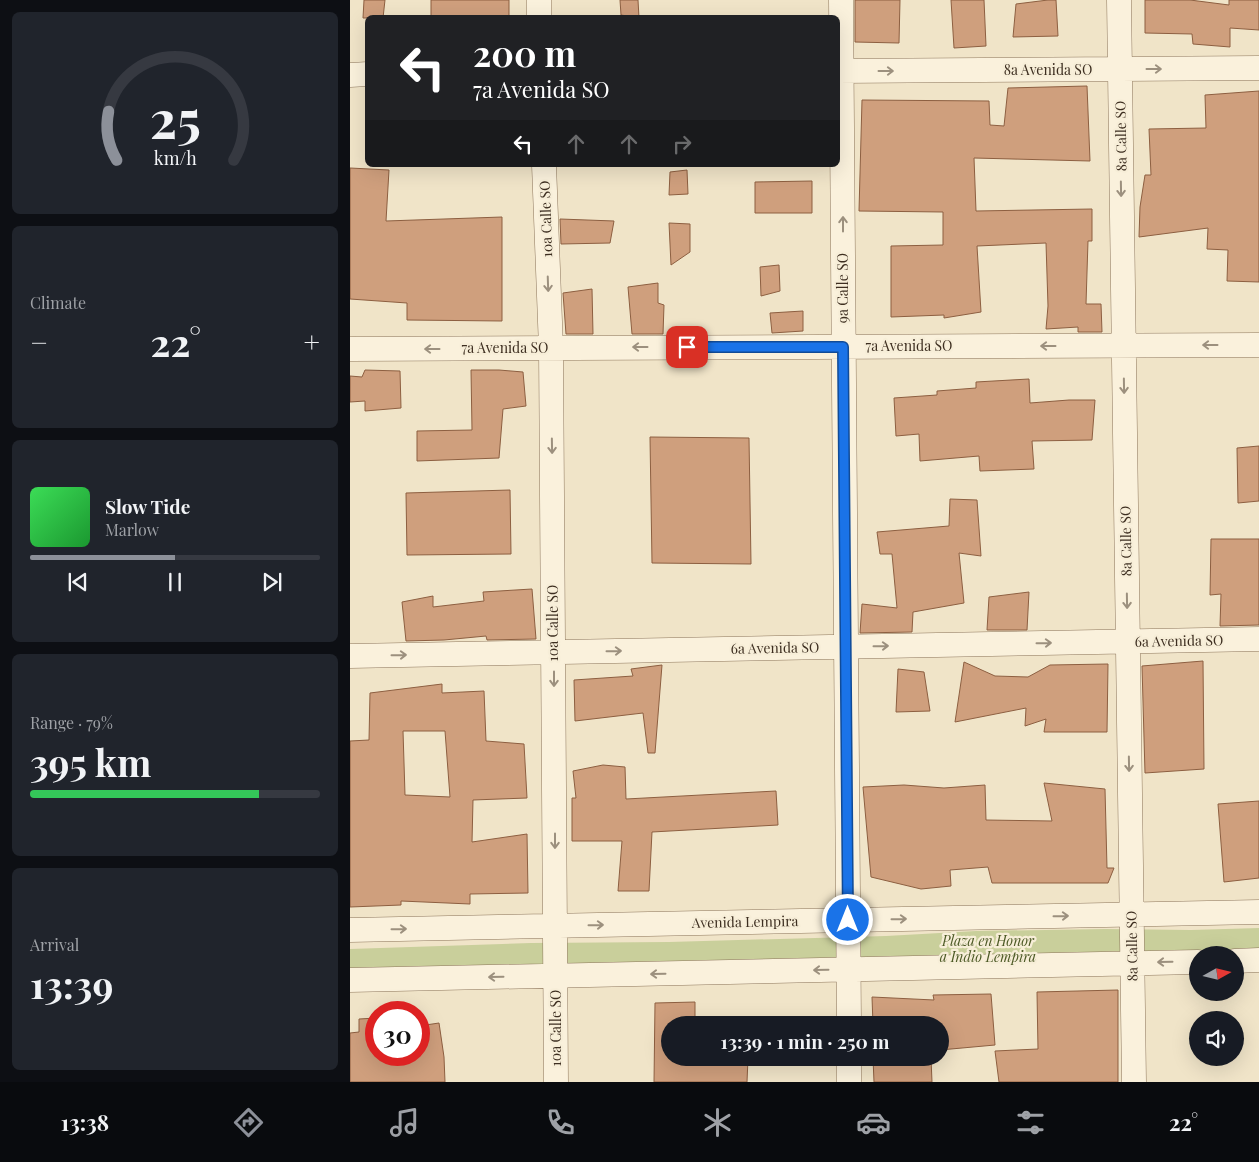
<!DOCTYPE html>
<meta charset="utf-8">
<style>
body{margin:0;font-family:"Playfair Display",serif;background:#20242c;color:#f1f3f6;height:100vh;display:flex;flex-direction:column;font-size:19px;white-space:nowrap}
*{box-sizing:border-box;margin:0}
p{font-size:16px;color:#9ea1a6}
.icon{flex:none;width:28px;height:28px;fill:none;stroke:currentColor;stroke-width:2;stroke-linecap:round;stroke-linejoin:round}
.map{position:relative;flex:1;overflow:hidden}
.panel{display:flex;flex-direction:column;gap:12px;padding:12px;background:#0d0f14;width:350px}
.panel>*{flex:none}
.guide{position:absolute;left:15px;top:15px;width:475px;height:152px;border-radius:8px;box-shadow:0 5px 20px #0002;background:#202124;color:#fff;overflow:hidden}
.needle{width:32px;rotate:82deg}
.fabs{position:absolute;left:839px;top:946px;display:grid;gap:10px}
.fabs a{display:grid;place-items:center;width:55px;height:55px;border-radius:50%;background:#171b24;box-shadow:0 5px 20px #0002;font-size:25px}
.speed{position:absolute;left:15px;top:1001px;display:flex;gap:10px;font-size:25px;font-weight:700;text-align:center}
.speed>*{display:grid;place-content:center;width:65px;height:65px;border-radius:50%;background:#171b24;box-shadow:0 5px 20px #0002;line-height:1}
.speed .limit{border:8px solid #d22;background:#fff;color:#111}
.pin{position:absolute;display:grid;place-items:center;width:42px;height:42px;color:#fff;margin:-21px;border-radius:10px;box-shadow:0 2px 8px #0006}
.me{position:absolute;width:55px;margin:-28px;rotate:0deg;stroke-linejoin:round;filter:drop-shadow(0 0 4px #0008)}
.turn{display:flex;align-items:center;gap:18px;height:105px;padding:0 25px;font-size:22px}
.turn .icon{width:65px;height:65px;stroke-width:2.5}
.turn b{display:block;font-size:35px;line-height:42px}
.lanes{display:flex;align-items:center;height:48px;padding:0 25px;background:#0003;justify-content:center;gap:25px;direction:ltr}
.lanes .off{opacity:.35}
.big{font-size:38px;font-weight:700;line-height:1.1}
.panel .card{flex:1;display:flex;flex-direction:column;justify-content:center;gap:8px;min-width:0;padding:0 18px;border-radius:8px;background:#20242c}
.panel .dial{align-items:center;gap:0}
.dial svg{height:130px;overflow:visible;fill:none;stroke:#363941;stroke-width:7;stroke-linecap:round;text-anchor:middle}
.dial text{fill:#f1f3f6;stroke:none}
.song{display:flex;align-items:center;gap:15px}
.cover{width:60px;height:60px;border-radius:8px;background:linear-gradient(135deg,hsl(130 70% 55%),hsl(130 70% 35%))}
.played{height:5px;border-radius:2px;background:linear-gradient(90deg,#8c9099 50%,#363941 50%)}
.keys{display:flex;justify-content:space-around;direction:ltr}
.heat{display:flex;justify-content:space-between;align-items:center;font-size:28px;direction:ltr}
.charge{height:8px;border-radius:4px;background:linear-gradient(90deg,#34c759 79%,#363941 0)}
.trip{position:absolute;left:311px;top:1016px;width:288px;height:50px;border-radius:25px;background:#171b24;box-shadow:0 5px 20px #0002;font-weight:700;line-height:50px;text-align:center}
.menu{display:flex;height:80px;justify-content:space-around;align-items:center;background:#090b0e;color:#9ea1a6}
.menu .icon{width:35px;height:35px}
.menu .on{color:#8c9099}
.menu b{font-size:22px;color:#f1f3f6}
main{display:flex;flex:1;min-height:0}
.map>svg:first-child{display:block}
.green{fill:#c9cf9b}
.building{fill:#cf9f7d;stroke:#8d5f41;fill-rule:evenodd}
.lines{fill:none;stroke-linecap:round;stroke-linejoin:round}
.minor-casing{stroke:#8d765c;stroke-width:25}
.minor{stroke:#faf1dc;stroke-width:24}
.oneway{stroke:#9c907e}
.route-casing{stroke:#114b97;stroke-width:12}
.route{stroke:#1a73e8;stroke-width:9}
.labels{text-anchor:middle;stroke-width:4.5;stroke-linejoin:round;paint-order:stroke}
.street-label{font-size:14px;fill:#3d2e20;stroke:#f7eed8}
.park-label{font-size:14px;font-style:italic;fill:#4d5a26;stroke:#f7eed8}
</style>
<main>
<section class="panel">
<div class="card dial"><svg viewBox="0 0 100 80">
<path d="M14 69A42 42 0 1 1 86 69"/>
<path d="M14 69A42 42 0 0 1 9 39" stroke="#8c9099"/>
<text x="50" y="56" font-size="32" font-weight="700">25</text>
<text x="50" y="72" font-size="11">km/h</text>
</svg></div>
<div class="card"><p>Climate</p>
<div class="heat"><a>−</a><b class="big">22°</b><a>+</a></div>
</div>
<div class="card">
<div class="song"><i class="cover"></i><div><b>Slow Tide</b><p>Marlow</p></div></div>
<div class="played"></div>
<div class="keys"><svg class="icon" aria-label="previous" viewBox="0 0 24 24"><path d="M18 5L8 12l10 7zM5 5v14"/></svg><svg class="icon" aria-label="pause" viewBox="0 0 24 24"><path d="M8 5v14M16 5v14"/></svg><svg class="icon" aria-label="next" viewBox="0 0 24 24"><path d="M6 5l10 7-10 7zM19 5v14"/></svg></div>
</div>
<div class="card"><p>Range · 79%</p><b class="big">395 km</b><div class="charge"></div></div>
<div class="card"><p>Arrival</p><b class="big">13:39</b></div>
</section>
<div class="map">
<svg width="909" height="1082" viewBox="0 0 909 1082">
<rect width="100%" height="100%" fill="#f0e4c8"/>
<path class="green" d="M909,928V958L885,955H848L0,978V949L181,943L319,942L536,936L626,931L755,929L841,930Z"/>
<path class="building" d="M14,0H35L33,18H13Z
M81,0H159V18H81Z
M270,0H288L289,18L271,15Z
M505,0H550L549,43L505,42Z
M601,0H634L636,46L604,48Z
M698,0H706L708,36L663,37L666,4Z
M795,0H840L879,5V0H909V30L880,28V47L843,44L842,34L795,33Z
M737,86L740,161L624,158L626,211L742,209V241H738L736,304H751L752,332H728V327L696,329L698,306L696,243L627,246L631,312L594,318V315L541,317V246L593,245V212L509,211L512,100L639,101L640,125L654,126L658,88Z
M909,91V282L877,281L878,250L857,249L858,228L789,237L790,207L795,175H801L799,129L856,128L855,95Z
M0,168L39,170L36,221L152,217V321L57,320V303L0,299Z
M337,170L338,194L319,195L320,172Z
M462,181V213H405V182Z
M210,219L264,221L260,243L211,244Z
M319,223L340,224V252L321,265Z
M429,265L430,291L411,296L410,267Z
M308,283V303L314,305L313,334H282L278,287Z
M242,289L243,334H216L213,293Z
M453,311V331L422,333L420,313Z
M15,370L50,371L51,408L15,411V401L0,402V376L12,377Z
M121,370H149L173,372L176,406L153,409L149,458L67,461V431L122,430Z
M679,379L680,403L719,400H745L742,440L682,441L684,469L630,471L629,456L570,461L569,434L546,436L544,398L587,395V391L626,388V382Z
M300,437L399,438L401,564L302,563Z
M909,446V501L888,503L887,448Z
M160,490L161,554L57,555L56,493Z
M600,499L627,500L631,556L609,553L614,603L563,612L562,632L510,633L512,604L547,608L542,554H530L527,532L599,526Z
M861,539H909V625L870,626L871,594L860,595Z
M182,589L186,639L137,640L136,636L94,640L56,641L52,602L83,596V607L134,601L133,592Z
M679,592L677,630H637L639,597Z
M853,661L854,769L795,773L792,666Z
M614,662L645,676L678,677L700,665L758,664L757,732H694L696,719L675,726L676,708L605,722Z
M312,665L305,753H298L293,713L225,721L224,680L283,676L281,669Z
M548,669L574,672L580,711L546,712Z
M92,684V693L134,691L136,741L174,744L177,798L123,800L122,842L177,834L178,893L120,894V904L51,901V905L0,907V741L19,740L20,693ZM53,731H95L100,797L55,795Z
M253,765L275,767L276,799L426,791L428,825L302,832L299,891H268L272,841H222V798H226L223,771Z
M694,783L755,789L757,868H764L758,883H642L638,867L600,870L601,886L571,889L521,877L513,787L554,785L594,788L635,785L636,820L702,821Z
M909,801V878L874,882L868,804Z
M768,990V1082H649L645,1051L688,1049L687,992Z
M641,994L645,1045L590,1050V1025H523L522,997L584,1000L583,995Z
M345,1002V1025H320V1058H398L397,1082H304L305,1003Z
M26,1018V1055H69V1026L89,1023L94,1057L95,1082H0V1033L9,1032V1019Z
M523,1058H581L582,1082H524Z"/>
<g class="lines">
<defs>
<path id="minor" d="M189,0V18
M491,0L499,1025
M769,0L784,1082
M488,71L909,68
M0,75L18,74
M194,165L201,348L206,1082
M0,349L909,345
M0,656L909,639
M0,930L909,912
M885,961L909,960
M0,980L848,962
M499,1058V1082"/>
</defs>
<use href="#minor" class="minor-casing"/>
<use href="#minor" class="minor"/>
</g>
<defs><path id="oneway-shaft" d="M-6 0H5M1.5-3L5.5 0L1.5 3" fill="none" stroke-width="1.6" stroke-linecap="round" stroke-linejoin="round" transform="scale(1.25)"/></defs>
<g class="oneway">
<use href="#oneway-shaft" transform="translate(804 69)"/>
<use href="#oneway-shaft" transform="translate(536 71)"/>
<use href="#oneway-shaft" transform="translate(771 189) rotate(89)"/>
<use href="#oneway-shaft" transform="translate(493 224) rotate(-90)"/>
<use href="#oneway-shaft" transform="translate(198 284) rotate(88)"/>
<use href="#oneway-shaft" transform="translate(860 345) rotate(180)"/>
<use href="#oneway-shaft" transform="translate(698 346) rotate(180)"/>
<use href="#oneway-shaft" transform="translate(290 347) rotate(180)"/>
<use href="#oneway-shaft" transform="translate(82 349) rotate(180)"/>
<use href="#oneway-shaft" transform="translate(774 386) rotate(89)"/>
<use href="#oneway-shaft" transform="translate(202 446) rotate(89)"/>
<use href="#oneway-shaft" transform="translate(777 601) rotate(89)"/>
<use href="#oneway-shaft" transform="translate(694 643) rotate(-1)"/>
<use href="#oneway-shaft" transform="translate(531 646) rotate(-1)"/>
<use href="#oneway-shaft" transform="translate(264 651) rotate(-1)"/>
<use href="#oneway-shaft" transform="translate(49 655) rotate(-1)"/>
<use href="#oneway-shaft" transform="translate(204 679) rotate(90)"/>
<use href="#oneway-shaft" transform="translate(779 764) rotate(89)"/>
<use href="#oneway-shaft" transform="translate(205 841) rotate(90)"/>
<use href="#oneway-shaft" transform="translate(711 916) rotate(-1)"/>
<use href="#oneway-shaft" transform="translate(549 919) rotate(-1)"/>
<use href="#oneway-shaft" transform="translate(246 925) rotate(-1)"/>
<use href="#oneway-shaft" transform="translate(49 929) rotate(-1)"/>
<use href="#oneway-shaft" transform="translate(815 962) rotate(179)"/>
<use href="#oneway-shaft" transform="translate(471 970) rotate(179)"/>
<use href="#oneway-shaft" transform="translate(308 974) rotate(179)"/>
<use href="#oneway-shaft" transform="translate(146 977) rotate(179)"/>
</g>
<g class="lines">
<defs>
<path id="route" d="M337,347H493L498,920"/>
</defs>
<use href="#route" class="route-casing"/>
<use href="#route" class="route"/>
</g>
<g class="labels">
<g class="street-label">
<text x="698" y="75">8a Avenida SO</text>
<text transform="translate(771 136) rotate(-91)" y="5">8a Calle SO</text>
<text transform="translate(196 219) rotate(-92)" y="5">10a Calle SO</text>
<text transform="translate(493 288) rotate(-90)" y="5">9a Calle SO</text>
<text x="559" y="351">7a Avenida SO</text>
<text x="155" y="353">7a Avenida SO</text>
<text transform="translate(776 541) rotate(-91)" y="5">8a Calle SO</text>
<text transform="translate(203 623) rotate(-90)" y="5">10a Calle SO</text>
<text transform="translate(829 641) rotate(-1)" y="5">6a Avenida SO</text>
<text transform="translate(425 648) rotate(-1)" y="5">6a Avenida SO</text>
<text transform="translate(395 922) rotate(-1)" y="5">Avenida Lempira</text>
<text transform="translate(782 946) rotate(-91)" y="5">8a Calle SO</text>
<text transform="translate(206 1028) rotate(-90)" y="5">10a Calle SO</text>
</g>
<g class="park-label">
<text x="638" y="946">Plaza en Honor<tspan x="638" dy="16">a Indio Lempira</tspan></text>
</g>
</g>
</svg>
<div class="fabs">
<a><svg class="needle" viewBox="-14 -14 28 28"><path d="M0-13l5 13h-10z" fill="#e53935"/><path d="M0 13l5-13h-10z" fill="#9ea1a6"/></svg></a>
<a><svg class="icon" aria-label="sound" viewBox="0 0 24 24"><path d="M4 9h4l5-4v14l-5-4H4zM17 9q2 3 0 6"/></svg></a>
</div>
<div class="speed"><div class="limit">30</div></div>
<div class="pin" style="left:337px;top:347px;background:#d93025"><svg class="icon" aria-label="arrive" viewBox="0 0 24 24"><path d="M6 21V4h12l-3 4 3 4H6"/></svg></div>
<svg class="me" style="left:498px;top:920px" viewBox="-20 -20 40 40"><circle r="17" fill="#1a73e8" stroke="#fff" stroke-width="3"/><path d="M0-11L8 9 0 5-8 9z" fill="#fff"/></svg>
<div class="trip">13:39 · 1 min · 250 m</div>
<div class="guide">
<div class="turn"><svg class="icon" aria-label="left" viewBox="0 0 24 24"><path d="M17 20v-9H6M10 6l-5 5 5 5"/></svg><div><b>200 m</b>7a Avenida SO</div></div>
<div class="lanes"><svg class="icon" aria-label="left" viewBox="0 0 24 24"><path d="M17 20v-9H6M10 6l-5 5 5 5"/></svg><svg class="icon off" aria-label="ahead" viewBox="0 0 24 24"><path d="M12 20V5M6 11l6-6 6 6"/></svg><svg class="icon off" aria-label="ahead" viewBox="0 0 24 24"><path d="M12 20V5M6 11l6-6 6 6"/></svg><svg class="icon off" aria-label="right" viewBox="0 0 24 24"><path d="M7 20v-9h11M14 6l5 5-5 5"/></svg></div>
</div>
</div>
</main>
<nav class="menu">
<b>13:38</b>
<svg class="icon on" aria-label="directions" viewBox="0 0 24 24"><path d="M12 3l9 9-9 9-9-9zM9 14v-3h6M13 9l2 2-2 2"/></svg>
<svg class="icon" aria-label="music" viewBox="0 0 24 24"><path d="M9 18V5l10-2v13"/><circle cx="6" cy="18" r="3"/><circle cx="16" cy="16" r="3"/></svg>
<svg class="icon" aria-label="phone" viewBox="0 0 24 24"><path d="M5 4h4l2 5-3 2q2 4 5 5l2-3 5 2v4C11 20 4 13 5 4z"/></svg>
<svg class="icon" aria-label="climate" viewBox="0 0 24 24"><path d="M12 3v18M4 7l16 10M4 17L20 7"/></svg>
<svg class="icon" aria-label="car" viewBox="0 0 24 24"><path d="M5 17H2v-5l4-1 3-4h7l3 4 3 1v5h-3M9 17h6M6 11h13"/><circle cx="7" cy="17" r="2"/><circle cx="17" cy="17" r="2"/></svg>
<svg class="icon" aria-label="filters" viewBox="0 0 24 24"><path d="M4 7h16M4 17h16"/><circle cx="9" cy="7" r="2"/><circle cx="15" cy="17" r="2"/></svg>
<b>22°</b>
</nav>
